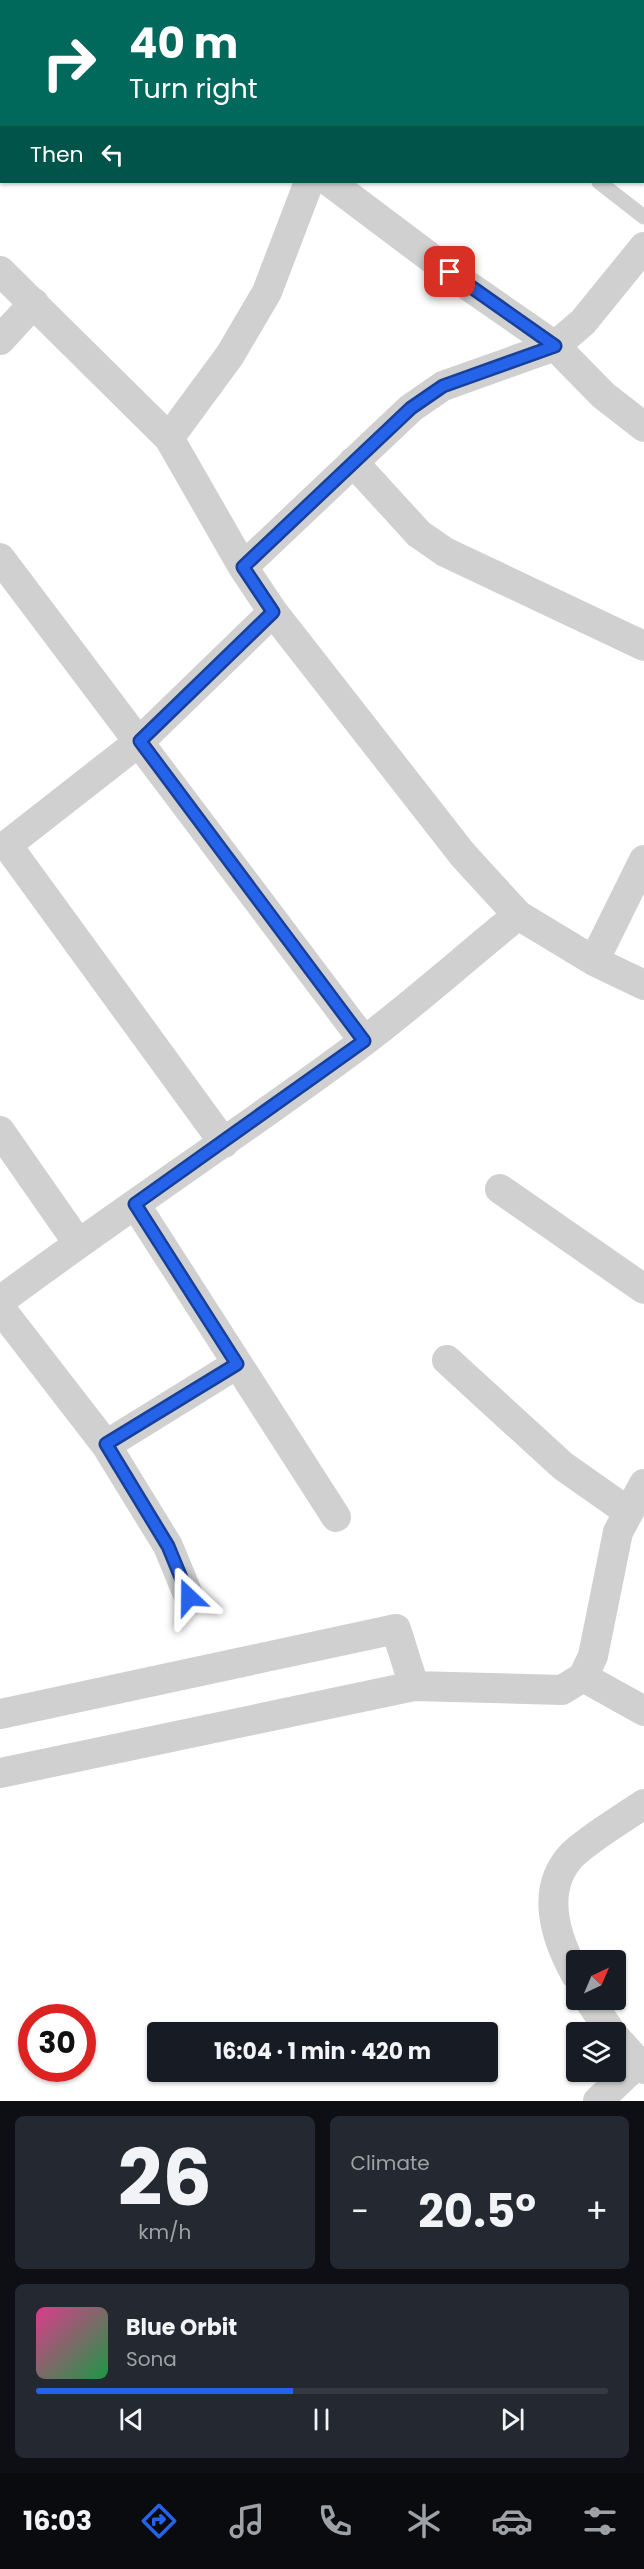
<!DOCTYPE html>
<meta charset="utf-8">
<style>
body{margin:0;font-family:Poppins,sans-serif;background:#242831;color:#f1f3f6;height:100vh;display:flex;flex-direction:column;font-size:22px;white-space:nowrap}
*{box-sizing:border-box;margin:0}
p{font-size:20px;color:#9ea1a6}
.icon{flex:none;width:33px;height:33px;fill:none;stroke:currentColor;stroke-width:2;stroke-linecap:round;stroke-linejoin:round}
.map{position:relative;height:2101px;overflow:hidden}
.panel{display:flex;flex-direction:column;gap:15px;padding:15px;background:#0d0f14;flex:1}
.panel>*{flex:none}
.top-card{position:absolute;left:0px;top:0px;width:645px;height:183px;box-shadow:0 2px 4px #0004;background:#00695c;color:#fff;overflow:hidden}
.needle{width:39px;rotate:44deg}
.buttons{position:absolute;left:566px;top:1950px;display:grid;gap:12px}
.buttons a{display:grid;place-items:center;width:60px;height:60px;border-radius:6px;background:#171b24;box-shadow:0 2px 4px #0004;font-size:30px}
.speed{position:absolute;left:18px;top:2004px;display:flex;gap:12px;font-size:30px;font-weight:700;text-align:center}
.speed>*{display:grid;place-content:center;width:78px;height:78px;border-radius:50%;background:#171b24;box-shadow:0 2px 4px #0004;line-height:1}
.speed .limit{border:9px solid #d22;background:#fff;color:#111}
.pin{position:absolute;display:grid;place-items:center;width:51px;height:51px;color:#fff;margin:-26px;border-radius:12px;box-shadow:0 3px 9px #0006}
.me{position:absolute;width:66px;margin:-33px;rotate:337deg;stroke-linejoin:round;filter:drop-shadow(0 0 4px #0008)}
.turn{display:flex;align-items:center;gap:21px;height:126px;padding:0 30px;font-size:27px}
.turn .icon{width:78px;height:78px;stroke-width:2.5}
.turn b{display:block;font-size:42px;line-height:51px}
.then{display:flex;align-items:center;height:57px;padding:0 30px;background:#0003;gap:12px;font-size:22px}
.big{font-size:45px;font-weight:700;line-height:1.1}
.panel .card{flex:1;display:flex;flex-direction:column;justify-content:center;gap:9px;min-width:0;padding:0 21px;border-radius:9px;background:#242831}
.panel .dial{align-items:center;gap:0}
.dial b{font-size:78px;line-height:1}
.song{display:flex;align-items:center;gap:18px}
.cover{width:72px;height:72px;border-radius:9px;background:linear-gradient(135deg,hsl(330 70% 55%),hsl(140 70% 35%))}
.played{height:6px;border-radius:3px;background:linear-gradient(90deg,#2563eb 45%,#363941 45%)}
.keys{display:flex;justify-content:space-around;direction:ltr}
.heat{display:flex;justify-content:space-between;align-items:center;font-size:33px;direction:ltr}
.panel .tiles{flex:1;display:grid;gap:15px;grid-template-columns:1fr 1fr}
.card:last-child{grid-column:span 2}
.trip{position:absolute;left:147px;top:2022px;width:351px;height:60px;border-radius:6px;background:#171b24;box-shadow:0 2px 4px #0004;font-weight:700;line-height:60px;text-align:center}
.tab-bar{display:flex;height:96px;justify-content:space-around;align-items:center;background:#090b0e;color:#9ea1a6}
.tab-bar .icon{width:42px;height:42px}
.tab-bar .selected{color:#2563eb}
.tab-bar b{font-size:27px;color:#f1f3f6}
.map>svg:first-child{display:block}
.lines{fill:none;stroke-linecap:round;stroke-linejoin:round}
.service{stroke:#d0d0d0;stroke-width:15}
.minor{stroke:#d0d0d0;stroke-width:30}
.route-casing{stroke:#184099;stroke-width:15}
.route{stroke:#2563eb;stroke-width:10}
</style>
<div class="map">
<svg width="644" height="2101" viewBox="0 0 644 2101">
<rect width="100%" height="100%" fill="#fff"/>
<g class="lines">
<path class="service" d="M599,182L644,217"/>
<path class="minor" d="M164,0L166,2
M610,0L612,2
M420,2L421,0
M330,182L467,285L555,346L603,395L644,427
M0,271L169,438L243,567L273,612L463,855L518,915L594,961L644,985
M0,340L34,303
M169,438L230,355L267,292L309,182
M353,462L419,534L445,552L644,646
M0,558L364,1041
M243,567L411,408L443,386L555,346L583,322L644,247
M594,961L644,860
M0,1131L78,1243
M224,1143L7,845L140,741L273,612
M500,1189L644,1289
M135,1204L336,1517
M0,1301C119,1212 244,1131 363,1042C416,1002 466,957 518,915
M0,1308L106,1445L168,1546L189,1597
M447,1360L563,1466L627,1511
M106,1445L237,1364
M583,1677L644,1711
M414,1686L562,1690L583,1677L593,1656L618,1532L644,1484
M0,1714L396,1629L414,1686L0,1773
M576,1975C556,1939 539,1890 572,1855C591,1837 622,1819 644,1804
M589,2000L611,2032
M615,2037L644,2069
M598,2101L638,2063"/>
</g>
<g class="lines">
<defs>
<path id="route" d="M189,1597L168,1546L106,1444L237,1364L135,1204L364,1041L140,741L273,612L243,567L411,408L443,386L555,346L450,272"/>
</defs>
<use href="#route" class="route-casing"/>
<use href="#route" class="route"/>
</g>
</svg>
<div class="buttons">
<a><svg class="needle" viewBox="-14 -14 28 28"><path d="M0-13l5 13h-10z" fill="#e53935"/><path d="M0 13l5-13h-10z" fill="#9ea1a6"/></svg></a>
<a><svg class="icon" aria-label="layers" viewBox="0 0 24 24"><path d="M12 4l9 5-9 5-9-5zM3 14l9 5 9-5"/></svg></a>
</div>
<div class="speed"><div class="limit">30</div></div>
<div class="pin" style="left:450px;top:272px;background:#d93025"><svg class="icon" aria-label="arrive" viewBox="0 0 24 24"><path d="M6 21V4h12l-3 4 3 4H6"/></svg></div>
<svg class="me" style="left:189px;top:1597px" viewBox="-20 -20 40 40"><path d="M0-17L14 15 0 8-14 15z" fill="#2563eb" stroke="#fff" stroke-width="4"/></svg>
<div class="trip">16:04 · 1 min · 420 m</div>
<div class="top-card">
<div class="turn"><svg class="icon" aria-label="right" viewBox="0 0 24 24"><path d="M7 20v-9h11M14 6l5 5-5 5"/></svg><div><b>40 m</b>Turn right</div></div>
<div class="then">Then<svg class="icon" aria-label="left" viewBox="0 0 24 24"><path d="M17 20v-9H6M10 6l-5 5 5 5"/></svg></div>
</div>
</div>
<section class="panel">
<div class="tiles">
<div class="card dial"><b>26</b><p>km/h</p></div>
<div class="card"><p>Climate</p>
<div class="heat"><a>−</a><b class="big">20.5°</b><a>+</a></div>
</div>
<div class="card">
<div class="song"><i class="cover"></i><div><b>Blue Orbit</b><p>Sona</p></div></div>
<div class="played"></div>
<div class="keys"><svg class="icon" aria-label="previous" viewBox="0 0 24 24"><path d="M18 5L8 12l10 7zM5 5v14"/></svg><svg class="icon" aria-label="pause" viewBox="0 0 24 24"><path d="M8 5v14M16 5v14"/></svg><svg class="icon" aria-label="next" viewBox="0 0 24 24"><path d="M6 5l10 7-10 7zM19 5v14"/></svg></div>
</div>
</div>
</section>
<nav class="tab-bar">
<b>16:03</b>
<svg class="icon selected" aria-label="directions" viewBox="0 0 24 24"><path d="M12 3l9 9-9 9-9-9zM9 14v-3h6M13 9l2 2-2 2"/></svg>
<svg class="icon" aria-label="music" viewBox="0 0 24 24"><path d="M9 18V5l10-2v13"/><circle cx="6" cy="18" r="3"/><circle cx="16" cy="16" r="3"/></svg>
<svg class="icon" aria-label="phone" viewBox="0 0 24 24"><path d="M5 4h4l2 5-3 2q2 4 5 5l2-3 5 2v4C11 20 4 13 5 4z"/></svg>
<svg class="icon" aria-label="climate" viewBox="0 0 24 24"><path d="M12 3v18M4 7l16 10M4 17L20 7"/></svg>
<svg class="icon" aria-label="car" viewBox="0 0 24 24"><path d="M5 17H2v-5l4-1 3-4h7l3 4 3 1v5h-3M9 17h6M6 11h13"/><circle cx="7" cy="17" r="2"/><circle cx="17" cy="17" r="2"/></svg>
<svg class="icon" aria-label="filters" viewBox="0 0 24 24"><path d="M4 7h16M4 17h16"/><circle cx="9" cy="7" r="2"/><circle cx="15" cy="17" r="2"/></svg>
</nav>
